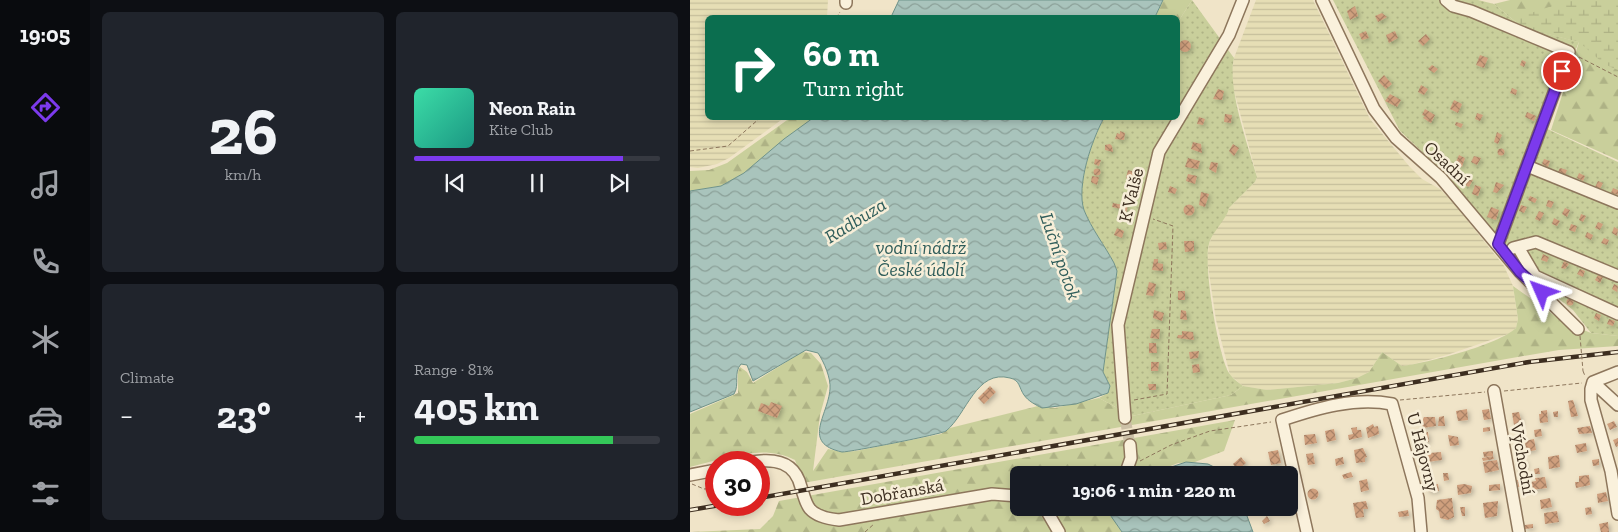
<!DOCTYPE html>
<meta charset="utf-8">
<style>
body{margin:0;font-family:"Zilla Slab",serif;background:#20242c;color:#f1f3f6;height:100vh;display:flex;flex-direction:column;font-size:19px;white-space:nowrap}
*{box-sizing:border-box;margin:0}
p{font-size:16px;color:#9ea1a6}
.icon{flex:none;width:28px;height:28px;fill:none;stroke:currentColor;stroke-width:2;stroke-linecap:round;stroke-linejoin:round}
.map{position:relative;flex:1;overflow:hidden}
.sheet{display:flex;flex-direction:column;gap:12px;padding:12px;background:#0d0f14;width:600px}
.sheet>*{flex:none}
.top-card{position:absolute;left:15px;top:15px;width:475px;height:105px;border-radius:8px;box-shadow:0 2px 8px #0003;background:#0b6e4f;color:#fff;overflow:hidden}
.speed{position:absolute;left:15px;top:451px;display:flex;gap:10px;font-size:25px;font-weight:700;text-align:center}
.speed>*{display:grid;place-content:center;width:65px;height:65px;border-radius:50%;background:#171b24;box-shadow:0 2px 8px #0003;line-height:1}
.speed .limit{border:8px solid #d22;background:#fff;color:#111}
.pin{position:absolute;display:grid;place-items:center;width:42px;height:42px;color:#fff;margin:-21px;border:2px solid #fff;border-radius:50%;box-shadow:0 1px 5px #0007}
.me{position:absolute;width:55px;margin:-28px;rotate:313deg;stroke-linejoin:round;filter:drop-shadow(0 0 4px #0008)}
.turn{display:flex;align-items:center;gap:18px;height:105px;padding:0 15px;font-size:22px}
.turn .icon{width:65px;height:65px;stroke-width:2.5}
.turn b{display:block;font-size:35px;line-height:42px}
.big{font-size:38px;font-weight:800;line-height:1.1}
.sheet .widget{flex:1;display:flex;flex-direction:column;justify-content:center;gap:8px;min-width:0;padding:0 18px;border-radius:8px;background:#20242c}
.sheet .dial{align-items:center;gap:0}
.dial b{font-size:65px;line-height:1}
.song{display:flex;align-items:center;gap:15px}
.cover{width:60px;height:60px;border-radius:8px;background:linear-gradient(135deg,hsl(160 70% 55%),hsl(170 70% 35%))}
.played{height:5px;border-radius:2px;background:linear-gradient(90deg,#7c3aed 85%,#363941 85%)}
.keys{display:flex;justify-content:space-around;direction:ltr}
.heat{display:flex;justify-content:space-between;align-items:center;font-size:28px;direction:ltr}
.charge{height:8px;border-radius:4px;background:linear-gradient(90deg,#34c759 81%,#363941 0)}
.sheet .tiles{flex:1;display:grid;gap:12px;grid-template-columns:repeat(2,1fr)}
.trip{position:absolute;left:320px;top:466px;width:288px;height:50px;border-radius:8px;background:#171b24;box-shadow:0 2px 8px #0003;font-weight:800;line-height:50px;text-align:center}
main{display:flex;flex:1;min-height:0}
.menu{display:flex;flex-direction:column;width:90px;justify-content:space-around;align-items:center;background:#090b0e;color:#9ea1a6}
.menu .icon{width:35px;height:35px}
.menu .selected{color:#7c3aed}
.menu b{font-size:22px;color:#f1f3f6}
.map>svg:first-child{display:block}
.farmland{fill:url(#farmland-rules)}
.forest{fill:url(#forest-firs)}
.wetland{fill:url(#wetland-marsh)}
.garden{fill:url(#garden-dots)}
.water{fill:url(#water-waves);stroke:#6f938a}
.building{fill:url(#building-cross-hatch);filter:url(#shadow)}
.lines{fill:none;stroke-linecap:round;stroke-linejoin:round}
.minor-tunnel{stroke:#ccc0a6;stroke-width:11;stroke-dasharray:11 5.5;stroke-linecap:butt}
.minor-casing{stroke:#8d765c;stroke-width:14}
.path{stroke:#8d765c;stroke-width:1;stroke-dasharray:4 2.5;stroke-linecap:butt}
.minor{stroke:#faf1dc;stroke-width:11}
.rail-casing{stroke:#3d2e20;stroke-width:4.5}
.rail{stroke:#f7eed8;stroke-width:2.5;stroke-dasharray:8;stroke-linecap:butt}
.path-bridge{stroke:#8d765c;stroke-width:1;stroke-dasharray:4 2.5;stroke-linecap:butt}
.route-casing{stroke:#51269a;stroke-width:12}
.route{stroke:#7c3aed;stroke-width:9}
.labels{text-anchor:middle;stroke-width:5;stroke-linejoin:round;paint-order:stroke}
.street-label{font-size:18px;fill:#3d2e20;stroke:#f7eed8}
.water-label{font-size:19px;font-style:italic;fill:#2f5d5a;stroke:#f7eed8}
</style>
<main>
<nav class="menu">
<b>19:05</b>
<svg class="icon selected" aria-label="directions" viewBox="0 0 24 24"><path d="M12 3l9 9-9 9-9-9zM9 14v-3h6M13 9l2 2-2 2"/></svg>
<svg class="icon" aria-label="music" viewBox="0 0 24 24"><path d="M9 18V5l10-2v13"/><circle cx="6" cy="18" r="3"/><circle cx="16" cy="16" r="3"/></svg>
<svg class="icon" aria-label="phone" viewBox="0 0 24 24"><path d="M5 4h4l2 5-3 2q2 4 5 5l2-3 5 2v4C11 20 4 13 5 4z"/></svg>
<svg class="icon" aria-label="climate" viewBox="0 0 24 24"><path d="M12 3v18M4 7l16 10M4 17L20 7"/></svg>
<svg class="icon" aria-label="car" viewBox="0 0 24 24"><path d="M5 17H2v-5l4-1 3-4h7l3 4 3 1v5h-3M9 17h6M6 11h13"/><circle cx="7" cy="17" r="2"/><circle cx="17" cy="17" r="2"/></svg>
<svg class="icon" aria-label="filters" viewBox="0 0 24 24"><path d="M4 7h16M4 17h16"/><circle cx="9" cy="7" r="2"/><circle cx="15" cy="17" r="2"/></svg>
</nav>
<section class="sheet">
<div class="tiles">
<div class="widget dial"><b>26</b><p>km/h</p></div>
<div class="widget">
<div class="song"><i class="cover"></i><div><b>Neon Rain</b><p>Kite Club</p></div></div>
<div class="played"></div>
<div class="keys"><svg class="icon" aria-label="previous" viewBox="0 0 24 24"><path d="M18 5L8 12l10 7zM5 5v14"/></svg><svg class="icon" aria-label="pause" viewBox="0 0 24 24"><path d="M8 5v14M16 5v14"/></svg><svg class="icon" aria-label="next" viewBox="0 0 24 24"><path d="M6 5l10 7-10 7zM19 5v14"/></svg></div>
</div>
<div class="widget"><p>Climate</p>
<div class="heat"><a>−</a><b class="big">23°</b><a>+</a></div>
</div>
<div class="widget"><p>Range · 81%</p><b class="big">405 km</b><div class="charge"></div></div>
</div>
</section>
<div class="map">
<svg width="928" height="532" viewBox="0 0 928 532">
<defs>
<pattern id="farmland-rules" width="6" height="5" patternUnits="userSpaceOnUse" patternTransform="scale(1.25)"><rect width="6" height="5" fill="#e6deb5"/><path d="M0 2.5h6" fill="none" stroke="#c6bf9b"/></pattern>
<pattern id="forest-firs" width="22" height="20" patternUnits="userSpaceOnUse" patternTransform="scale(1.25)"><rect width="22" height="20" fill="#c9cf9b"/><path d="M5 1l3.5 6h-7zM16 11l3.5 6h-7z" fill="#aeb285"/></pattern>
<pattern id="wetland-marsh" width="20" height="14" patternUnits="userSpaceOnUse" patternTransform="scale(1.25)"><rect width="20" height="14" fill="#c9cf9b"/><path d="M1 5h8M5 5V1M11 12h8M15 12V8" fill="none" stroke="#aeb285"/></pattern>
<pattern id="garden-dots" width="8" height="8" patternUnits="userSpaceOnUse" patternTransform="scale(1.25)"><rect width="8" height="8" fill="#c9cf9b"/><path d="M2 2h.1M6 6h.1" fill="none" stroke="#aeb285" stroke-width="1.8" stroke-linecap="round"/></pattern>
<pattern id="water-waves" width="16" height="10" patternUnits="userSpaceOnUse" patternTransform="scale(1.25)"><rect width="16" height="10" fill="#a9c4bc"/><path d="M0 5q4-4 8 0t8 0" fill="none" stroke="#8ba098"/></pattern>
<pattern id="building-cross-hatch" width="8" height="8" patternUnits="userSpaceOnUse" patternTransform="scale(1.25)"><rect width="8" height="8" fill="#cf9f7d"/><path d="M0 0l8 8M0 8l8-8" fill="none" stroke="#a98266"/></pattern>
<filter id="shadow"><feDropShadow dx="2" dy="2" stdDeviation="2.5" flood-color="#0004"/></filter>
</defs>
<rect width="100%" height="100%" fill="#f0e4c8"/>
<path class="farmland" d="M0,0H138L137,17L18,18V118H94L39,158L27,164L8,168L0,167Z
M566,0H623L680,119L719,166L732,179L750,189L765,205L814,266L823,286L828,319L826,328L821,333L757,355L720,365L712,366L692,352L679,372L667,378L648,383L577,390L553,386L540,375L526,320L517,260L519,244L526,227L538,212L539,208L565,182L567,177L543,87L542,72L544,58Z"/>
<path class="forest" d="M473,0H502L488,22V18H465Z
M820,0H928V160L861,130L889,42L832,27L804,4Z
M100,118H123L54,173L31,186L0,191V171L19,170L37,163Z
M823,286L872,321L901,333L928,336V346L869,350L822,358L113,483L105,460C73,443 33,459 0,467V414L48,393V372L50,367L57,372L63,383L112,352L121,353L131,364L138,386L130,415L123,471L138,449L152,452L166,451L251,434L260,428L348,406L365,408L409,398L442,416L541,395L553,386L577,390L648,383L667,378L679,372L692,352L712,366C737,363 808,345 826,328L828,319Z
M545,420L534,451L505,462L488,463L458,475H329V508H416L432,532H0L70,529L83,516L89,501Z"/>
<path class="wetland" d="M880,0H928V70L914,64L889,42L832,27L826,18Z"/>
<path class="garden" d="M502,0L544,58C537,88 558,145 567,177L565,182L539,208C538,217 522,232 519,244C513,264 528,355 539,373C542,378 548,382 553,386L541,395L442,416L409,398L418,393L420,386L413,372L427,271L424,263C415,246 401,228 394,210C386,186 402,139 414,118H488V22Z
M643,0H788L804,4L832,27L889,42L851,126L928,162V336L901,333L883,310L831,269L759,177L710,131Z"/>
<path class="water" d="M209,0H473L465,17H201Z
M123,118H414C402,139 386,186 394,210C401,228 415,246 424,263L427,271L413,372L420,386L418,393L386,404L352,408C346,405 338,401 334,395C329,388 330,380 320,378C286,369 277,414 256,431C252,434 161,452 152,452C111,443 138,416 140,389C141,378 134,362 128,353L116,350L63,381L57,365L51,364C43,373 50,384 44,394L0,412V191L31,186L54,173L94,139Z
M496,462L518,464L540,475H458Z
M416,509L554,508L563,532H432Z"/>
<path class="building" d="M665,6L668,16L660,20L657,11Z
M692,13L697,17L688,22L685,16Z
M676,31L679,38L672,40L669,34Z
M705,31L708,38L699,43L696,35Z
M736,34L740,39L733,46L728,41Z
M489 46a6 6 0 1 1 12 0a6 6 0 1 1-12 0Z
M790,55L798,58L794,68L786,65Z
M832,60L836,62L834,67L830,65Z
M742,65L748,69L744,73L738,69Z
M694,75L702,84L696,89L688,81Z
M731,85L738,89L734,95L728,92Z
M822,88L827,90L826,95L820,93Z
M528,89L534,91L532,100L523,99Z
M700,94L711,100L707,107L695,101Z
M764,100L772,104L768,113L760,109Z
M735,109L745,115L741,123L733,118L735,116L732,115Z
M837,112L846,116L844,121L835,117Z
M787,113L793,115L790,121L785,119Z
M535,114L542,115L541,123L534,122Z
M509,117L515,119L513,125L507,124Z
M766,122L773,124L771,128L765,125Z
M430,131L435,133L434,140L425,139L427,133L430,134Z
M807,132L812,135L808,144L804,142Z
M503,142L511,144L512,153L501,149Z
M420,144L422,146L423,152L415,150V145Z
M543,144L549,148L544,156L539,151Z
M807.5 152a3.5 3.5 0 1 1 7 0a3.5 3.5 0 1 1-7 0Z
M769,155L775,158L772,167L765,164Z
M784,156L791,158L787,165L781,162Z
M498,158L510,161L508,169L495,167Z
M405,159L411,160L409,166L404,164Z
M854,159L860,161L858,167L852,164Z
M521,162L528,163L526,173L519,169Z
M870,168L877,170L875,175L868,172Z
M403.5 172a3.5 3.5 0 1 1 7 0a3.5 3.5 0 1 1-7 0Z
M438,170L448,173L446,181L436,178Z
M889,173L895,176L893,181L887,178Z
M498,174L507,176L505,184L496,181Z
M402,176L409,177L407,185L401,182Z
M779,179L783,180L779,187L775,185Z
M908,181L913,183L910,189L905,187Z
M806,182L814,185L807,193L803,192Z
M785,185L791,187L788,196L782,194Z
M480,186L487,189L485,194L478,192Z
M923,188L928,190V195L921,193Z
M511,192L519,194L515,207L509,205Z
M840,196L847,199L845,203L838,200Z
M858,200L864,202L861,208L856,206Z
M423,203L438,206L435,217L430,215L431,209L422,207Z
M493.5 210a5.5 5.5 0 1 1 11 0a5.5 5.5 0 1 1-11 0Z
M831,205L837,207L834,213L829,211Z
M801,207L809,210L806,220L797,217Z
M875,208L880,210L877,217L872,214Z
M849,211L854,213L850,221L845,219Z
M891,214L896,216L893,222L889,220Z
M864,218L870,221L867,226L862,224Z
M908,222L913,224L910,230L905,228Z
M881,224L887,226L885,232L879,230Z
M924,227L928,229L927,236L922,233Z
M427,228L434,231L432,238L424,235Z
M897,232L903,235L901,240L895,237Z
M914,238L919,240L917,245L911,243Z
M494,241H504V251L495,252Z
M476,242L477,249L469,250L468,243Z
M853,254L859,257L857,262L851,260Z
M464,259H468V263L473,264V271L462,270Z
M874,261L879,264L875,269L871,268Z
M890,269L895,271L893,277L887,274Z
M908,275L913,277L910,283L905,280Z
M459,282L466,284L463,296L456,295Z
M924,284L928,286L927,292L922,289Z
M488,291H495V300H488Z
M876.5 302a3.5 3.5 0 1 1 7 0a3.5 3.5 0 1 1-7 0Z
M464,310L474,313L472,321L463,318Z
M491,310L496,311L497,320L490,319Z
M906,313L911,315L909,321L904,318Z
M919,319L925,321L923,326L917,324Z
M462,329H470L469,339L460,338Z
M492,331L503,332L504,340L487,338L488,335H492Z
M459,343H466L467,353H459Z
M509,351L508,358L500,359L499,352Z
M461,362H469L468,371H461Z
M509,364L510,372L503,373L502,365Z
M458,384H466V390H459Z
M300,386L306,392L294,404L288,398Z
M883,400L888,416L881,417L878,401Z
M81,402L92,406L87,418L68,411L71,403L79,406Z
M777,409L778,420L768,421L766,411Z
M799,409L801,419L794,420L792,410Z
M857,410L858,422L850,423L849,414H851V411Z
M868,411V417H864L863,412Z
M829,412L832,424L824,425L822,413Z
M754,416L755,426H748L749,417Z
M734,417H745L746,426L733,428L731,423Z
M924,421L927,427L920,430L917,424Z
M683,424L684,427L688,426L689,434L678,438L676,428Z
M900,426L902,433L889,434L887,428Z
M667,427V430H671L672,437L659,440L658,435L663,434L661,428Z
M800,427V431L793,432V428Z
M644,429L646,440L637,442L635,431Z
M851,429L852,436L845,437L844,430Z
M738,432L739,442H733V448L724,449L723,434Z
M625,434L627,443L615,445L614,435Z
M758,435L768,437L769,445L760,446Z
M928,438V446L926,447L923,440Z
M844,439L846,450L836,452L835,441Z
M896,443L897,451L887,453L885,445Z
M673,448L677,457L675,458V462L666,463L664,450Z
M588,450L591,463L581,465L578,452Z
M803,451V456L794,457L793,452Z
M751,452L752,460L737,462V455L739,453Z
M623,453L625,464L618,465L616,454Z
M869,455L870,467L859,469L858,457Z
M803,456L804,459L793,461L792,458Z
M551,457L556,463L548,470L543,464Z
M653,457L654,464L646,466L645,459Z
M835,459L837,467L828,469L826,460Z
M909,459V465L903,466L902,460Z
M807,460L809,470L795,473L793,462Z
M849,468L850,474H845L844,469Z
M661,472L663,477L654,479L652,475Z
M753,473H758L759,480L754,481Z
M899,475L900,485L886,488L885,482H889V476Z
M855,477L857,488L841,490L840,482L846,481L845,478Z
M677,479L679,490L671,492L669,481Z
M835,479L836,486L828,487L827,480Z
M748,484L749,491L739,492L737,489L738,485Z
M774,484L782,486L781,493L768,495L767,485Z
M810,484V490L799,491V485Z
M617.5 494a5.5 5.5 0 1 1 11 0a5.5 5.5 0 1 1-11 0Z
M916,492L918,501L908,503L907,494Z
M762,498L764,517L758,520L750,518L749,511L746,509L747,500Z
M860,498L862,507L851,509L850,500Z
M676,501L678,509H673L674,517L666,518L663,503Z
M808,501L807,516L795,518L793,503Z
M770,507H775V516H772Z
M901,507L902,514L896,515L895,508Z
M718,510L719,516L709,517L708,512Z
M867,511L869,522L855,524L854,513Z
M577,516L580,521L574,524L572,521Z
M918,522L919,532H911L909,524Z
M843,524V528L835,529V525Z"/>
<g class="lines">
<path class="minor-tunnel" d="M435,418L440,445"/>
<defs>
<path id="minor" d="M632,0L684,109L706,138L751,178L830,272L888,329
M756,0L763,6L781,11L879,52L808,244
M156,3V0
M837,166L928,203
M828,247L845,276L928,314
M823,248L846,242L928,276
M903,382L901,389V400L921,471L928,514
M903,382L928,405
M903,382L928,372
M804,391L829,532
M435,418L428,325L469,152L539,35L553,0
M62,462C85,458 105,462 111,487C114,495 115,503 120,509C127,517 139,519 149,520L302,494L329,496
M0,475L26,470
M435,475L441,458L440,445
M355,508L369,532
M617,532L592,420C628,408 665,397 702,404L728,498L731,532"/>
</defs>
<use href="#minor" class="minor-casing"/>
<path class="path" d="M146,18L150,12
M889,57L928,77
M0,151L38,146L70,118
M893,371L895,376
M814,391L892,383
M444,400L477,394L483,226L463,219
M710,400L795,392
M450,461L481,445L520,431L581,422
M2,484L14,489L26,488
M175,532L184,524"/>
<use href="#minor" class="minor"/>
<defs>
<path id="rail" d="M69,498L839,362L928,352
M0,510L30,505"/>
</defs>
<use href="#rail" class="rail-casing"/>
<use href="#rail" class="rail"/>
<path class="path-bridge" d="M890,336L893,371"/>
</g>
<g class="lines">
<defs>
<path id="route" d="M852,292L830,272L808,244L872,71"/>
</defs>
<use href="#route" class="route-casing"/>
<use href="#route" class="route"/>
</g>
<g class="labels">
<g class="street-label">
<text transform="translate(757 163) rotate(43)" y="6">Osadní</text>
<text transform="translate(441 195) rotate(-76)" y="6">K Valše</text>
<text transform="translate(733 452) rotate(75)" y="6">U Hájovny</text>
<text transform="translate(833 459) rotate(80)" y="6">Východní</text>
<text transform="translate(212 492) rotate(-10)" y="6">Dobřanská</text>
</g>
<g class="water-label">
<text transform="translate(165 220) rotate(-32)" y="7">Radbuza</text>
<text x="231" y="254">vodní nádrž<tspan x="231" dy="22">České údolí</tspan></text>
<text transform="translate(371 256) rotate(71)" y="7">Luční potok</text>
</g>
</g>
</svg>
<div class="speed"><div class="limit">30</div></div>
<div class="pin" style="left:872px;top:71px;background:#d93025"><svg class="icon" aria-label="arrive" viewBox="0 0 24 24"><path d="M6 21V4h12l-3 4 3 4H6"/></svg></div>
<svg class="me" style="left:852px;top:292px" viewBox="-20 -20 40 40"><path d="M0-17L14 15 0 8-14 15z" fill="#7c3aed" stroke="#fff" stroke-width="4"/></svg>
<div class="trip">19:06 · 1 min · 220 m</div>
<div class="top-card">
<div class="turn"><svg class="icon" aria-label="right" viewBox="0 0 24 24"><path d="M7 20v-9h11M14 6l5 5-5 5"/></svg><div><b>60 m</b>Turn right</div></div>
</div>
</div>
</main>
